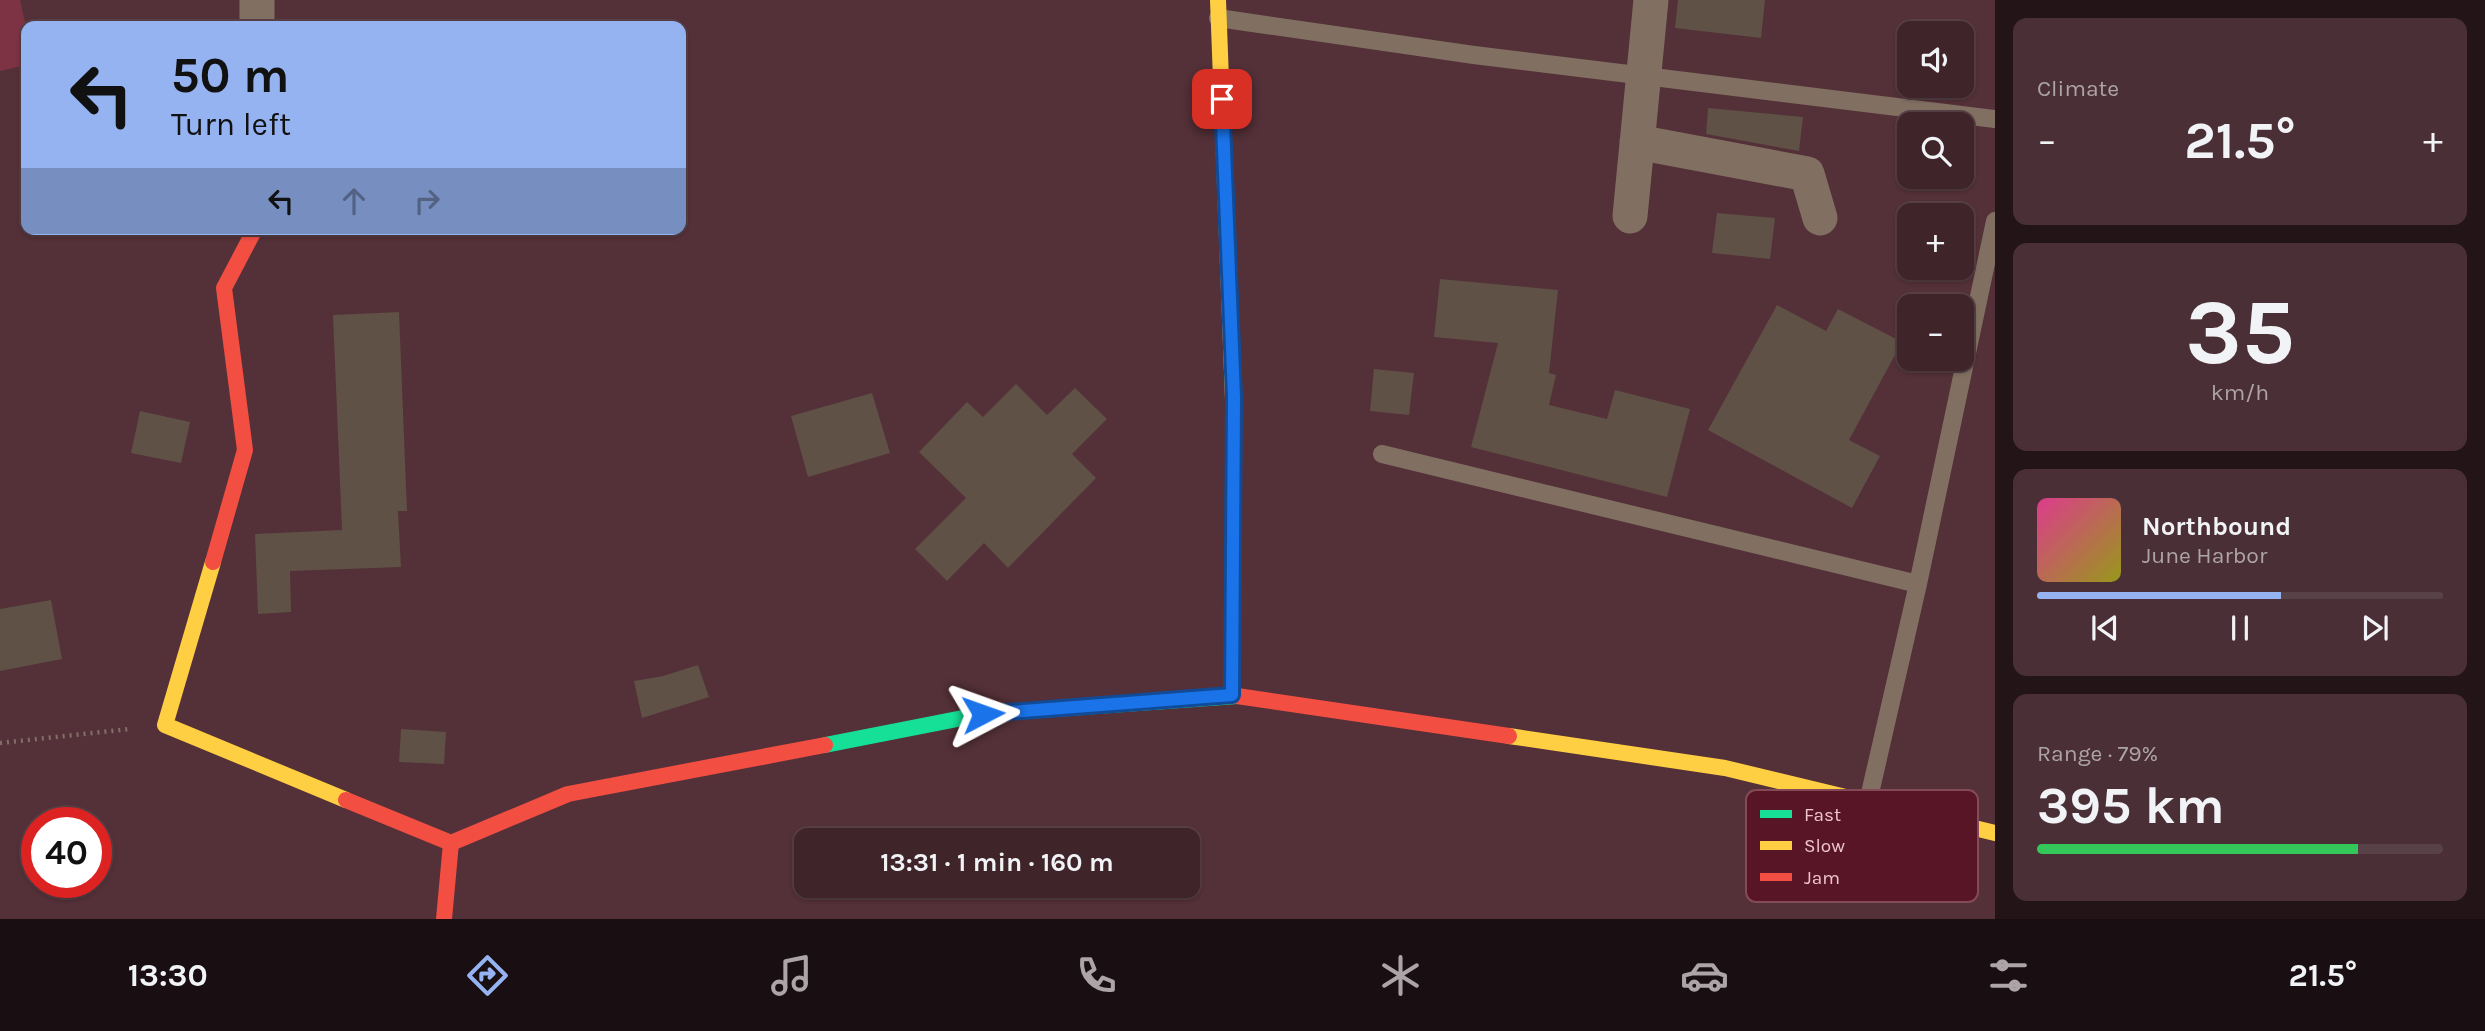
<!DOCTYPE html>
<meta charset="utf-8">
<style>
body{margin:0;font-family:Karla,sans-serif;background:#4a3036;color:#f1f3f6;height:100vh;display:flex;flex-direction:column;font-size:26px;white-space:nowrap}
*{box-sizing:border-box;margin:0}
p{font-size:23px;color:#ada4a8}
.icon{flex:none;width:38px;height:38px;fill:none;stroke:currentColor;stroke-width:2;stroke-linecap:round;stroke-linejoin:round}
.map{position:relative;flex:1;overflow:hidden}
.sheet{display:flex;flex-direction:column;gap:18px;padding:18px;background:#231417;width:490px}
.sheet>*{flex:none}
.hud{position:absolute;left:21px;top:21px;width:665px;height:214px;border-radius:14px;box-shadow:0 2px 5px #0004,0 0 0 2px #584147;background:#95b2f1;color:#111;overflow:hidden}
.controls{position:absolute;left:1897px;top:21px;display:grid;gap:14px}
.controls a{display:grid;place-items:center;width:77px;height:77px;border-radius:14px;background:#3f242a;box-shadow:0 2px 5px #0004,0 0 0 2px #584147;font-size:35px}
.speed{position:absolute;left:21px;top:807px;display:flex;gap:14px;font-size:35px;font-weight:700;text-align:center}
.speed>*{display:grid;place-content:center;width:91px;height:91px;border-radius:50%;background:#3f242a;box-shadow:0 2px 5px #0004,0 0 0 2px #584147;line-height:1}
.speed .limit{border:10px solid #d22;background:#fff;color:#111}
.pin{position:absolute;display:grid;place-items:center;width:60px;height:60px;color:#fff;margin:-30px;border-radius:14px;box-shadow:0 4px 10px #0006}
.me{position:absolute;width:77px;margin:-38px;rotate:86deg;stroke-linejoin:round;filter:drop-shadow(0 0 5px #0008)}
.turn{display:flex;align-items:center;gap:24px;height:147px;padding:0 35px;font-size:32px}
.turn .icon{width:91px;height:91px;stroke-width:2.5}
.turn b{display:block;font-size:49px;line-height:60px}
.lanes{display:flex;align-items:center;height:66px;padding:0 35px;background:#0003;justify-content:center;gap:35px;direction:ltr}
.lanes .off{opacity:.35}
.big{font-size:52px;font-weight:700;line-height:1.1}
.sheet .widget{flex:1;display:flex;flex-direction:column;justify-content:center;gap:10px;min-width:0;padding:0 24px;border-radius:14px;background:#4a3036}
.sheet .dial{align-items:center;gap:0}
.dial b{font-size:91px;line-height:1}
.song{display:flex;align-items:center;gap:21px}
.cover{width:84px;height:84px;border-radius:10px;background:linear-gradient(135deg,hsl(330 70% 55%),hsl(60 70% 35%))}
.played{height:7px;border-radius:4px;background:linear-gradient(90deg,#95b2f1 60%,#584147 60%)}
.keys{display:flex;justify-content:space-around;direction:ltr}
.heat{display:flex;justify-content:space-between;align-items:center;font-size:38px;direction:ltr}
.charge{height:10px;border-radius:5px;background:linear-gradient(90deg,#34c759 79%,#584147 0)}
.trip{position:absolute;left:794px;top:828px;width:406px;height:70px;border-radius:14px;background:#3f242a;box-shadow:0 2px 5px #0004,0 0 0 2px #584147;font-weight:700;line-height:70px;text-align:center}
.menu{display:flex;height:112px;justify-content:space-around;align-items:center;background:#190e11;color:#ada4a8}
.menu .icon{width:49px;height:49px}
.menu .selected{color:#95b2f1}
.menu b{font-size:32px;color:#f1f3f6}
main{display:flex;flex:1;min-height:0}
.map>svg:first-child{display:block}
.green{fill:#7d3343}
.building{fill:#5f5145}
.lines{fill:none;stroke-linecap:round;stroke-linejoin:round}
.path{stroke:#836f68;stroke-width:4.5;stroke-dasharray:2 5;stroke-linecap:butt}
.lane{stroke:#817062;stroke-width:18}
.street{stroke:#817062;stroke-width:35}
.fast{stroke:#16e098;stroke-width:16}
.slow{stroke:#ffcf43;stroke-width:16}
.jam{stroke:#f24e42;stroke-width:16}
.route-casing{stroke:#114b97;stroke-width:18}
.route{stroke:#1a73e8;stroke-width:12}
.key{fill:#571526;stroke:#854a57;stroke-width:2}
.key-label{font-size:19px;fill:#efc5ca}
</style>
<main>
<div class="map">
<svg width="1995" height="919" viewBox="0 0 1995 919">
<rect width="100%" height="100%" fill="#543038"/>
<path class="green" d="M0,0H20L26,27V65L0,71Z"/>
<path class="building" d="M1678,0H1765L1761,38L1675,28Z
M1708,108L1803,117L1799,151L1706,134Z
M1717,213L1775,218L1770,259L1712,253Z
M1440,279L1558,290L1549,373L1556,375L1549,405L1607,419L1615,390L1690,409L1667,497L1471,447L1498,343L1434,337Z
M1777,305L1826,331L1838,309L1902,342L1849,440L1880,456L1852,508L1708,430Z
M399,312L407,511H398L401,567L290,571L291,612L258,614L255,534L342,530L333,315Z
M1374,369L1414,373L1409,415L1370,411Z
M1016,384L1047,415L1075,388L1107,419L1072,454L1096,478L1008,568L984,543L947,581L915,549L966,498L919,452L967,402L983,417Z
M872,393L890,453L808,477L791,416Z
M140,411L190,422L181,463L131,453Z
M51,600L62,659L0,671V609Z
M698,665L709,697L642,718L634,681L663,676Z
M401,729L446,732L444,764L399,762Z"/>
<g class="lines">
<path class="path" d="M0,743L129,729"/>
<path class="lane" d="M1218,18L1474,55L1995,119
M1382,454L1918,584
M1868,802L1918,584L1995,221"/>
<path class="street" d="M257,0V26
M1637,142L1807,174L1820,218
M1630,216L1651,0"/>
<path class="fast" d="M1232,695L1234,425
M825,745L983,714L1237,696"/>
<path class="slow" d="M1218,0L1234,425
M213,562L165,725L346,800
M1509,736L1725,768L1995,833"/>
<path class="jam" d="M213,562L245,450L224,288L255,229
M1237,696L1509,736
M346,800L451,843
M444,919L451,843L568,794L825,745"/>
</g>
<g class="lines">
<defs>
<path id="route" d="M983,714L1232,695L1234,397L1222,99"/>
</defs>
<use href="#route" class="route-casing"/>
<use href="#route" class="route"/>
</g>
<rect x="1746" y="790" width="232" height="112" rx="10" class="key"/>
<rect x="1760" y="810" width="32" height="8" fill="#16e098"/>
<rect x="1760" y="841" width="32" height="9" fill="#ffcf43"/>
<rect x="1760" y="873" width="32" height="8" fill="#f24e42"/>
<g class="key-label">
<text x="1804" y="821">Fast</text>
<text x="1804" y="852">Slow</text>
<text x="1804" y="884">Jam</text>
</g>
</svg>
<div class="controls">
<a><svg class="icon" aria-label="sound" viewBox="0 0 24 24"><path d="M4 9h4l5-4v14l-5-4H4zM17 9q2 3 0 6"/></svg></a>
<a><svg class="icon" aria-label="search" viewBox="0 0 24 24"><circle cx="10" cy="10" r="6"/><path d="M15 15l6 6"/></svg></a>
<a>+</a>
<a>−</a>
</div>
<div class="speed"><div class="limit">40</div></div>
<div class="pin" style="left:1222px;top:99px;background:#d93025"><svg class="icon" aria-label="arrive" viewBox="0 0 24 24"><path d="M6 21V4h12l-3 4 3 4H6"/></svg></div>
<svg class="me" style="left:983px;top:714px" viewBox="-20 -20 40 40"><path d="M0-17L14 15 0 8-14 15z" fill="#1a73e8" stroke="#fff" stroke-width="4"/></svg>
<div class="trip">13:31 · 1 min · 160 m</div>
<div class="hud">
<div class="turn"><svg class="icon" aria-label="left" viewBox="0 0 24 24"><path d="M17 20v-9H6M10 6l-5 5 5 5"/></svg><div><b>50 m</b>Turn left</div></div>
<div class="lanes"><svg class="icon" aria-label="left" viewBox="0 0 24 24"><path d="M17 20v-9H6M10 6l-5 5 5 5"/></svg><svg class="icon off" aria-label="ahead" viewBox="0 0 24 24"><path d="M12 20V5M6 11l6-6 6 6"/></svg><svg class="icon off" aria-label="right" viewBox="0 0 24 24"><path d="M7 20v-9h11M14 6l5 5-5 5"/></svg></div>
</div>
</div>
<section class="sheet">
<div class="widget"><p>Climate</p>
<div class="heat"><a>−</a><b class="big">21.5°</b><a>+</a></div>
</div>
<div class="widget dial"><b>35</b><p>km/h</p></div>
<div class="widget">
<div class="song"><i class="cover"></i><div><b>Northbound</b><p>June Harbor</p></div></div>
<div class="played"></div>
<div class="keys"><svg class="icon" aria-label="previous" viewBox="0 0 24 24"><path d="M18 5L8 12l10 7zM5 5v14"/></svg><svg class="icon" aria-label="pause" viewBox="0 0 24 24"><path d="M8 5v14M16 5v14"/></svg><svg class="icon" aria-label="next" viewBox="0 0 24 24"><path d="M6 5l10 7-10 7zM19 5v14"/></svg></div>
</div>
<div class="widget"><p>Range · 79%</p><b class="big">395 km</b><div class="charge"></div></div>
</section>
</main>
<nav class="menu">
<b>13:30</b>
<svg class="icon selected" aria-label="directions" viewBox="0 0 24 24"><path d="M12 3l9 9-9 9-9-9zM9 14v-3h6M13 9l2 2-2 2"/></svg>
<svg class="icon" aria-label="music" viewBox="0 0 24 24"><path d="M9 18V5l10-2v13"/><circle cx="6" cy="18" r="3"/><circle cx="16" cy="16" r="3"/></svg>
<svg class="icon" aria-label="phone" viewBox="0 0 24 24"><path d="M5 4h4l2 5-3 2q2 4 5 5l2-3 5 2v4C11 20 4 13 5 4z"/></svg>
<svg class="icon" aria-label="climate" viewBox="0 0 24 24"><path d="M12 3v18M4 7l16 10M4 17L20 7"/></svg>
<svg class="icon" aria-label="car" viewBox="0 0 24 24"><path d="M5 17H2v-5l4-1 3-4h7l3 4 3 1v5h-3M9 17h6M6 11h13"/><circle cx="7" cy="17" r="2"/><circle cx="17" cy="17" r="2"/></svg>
<svg class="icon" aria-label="filters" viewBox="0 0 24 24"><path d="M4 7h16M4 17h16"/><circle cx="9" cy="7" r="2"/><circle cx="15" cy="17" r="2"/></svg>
<b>21.5°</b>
</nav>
